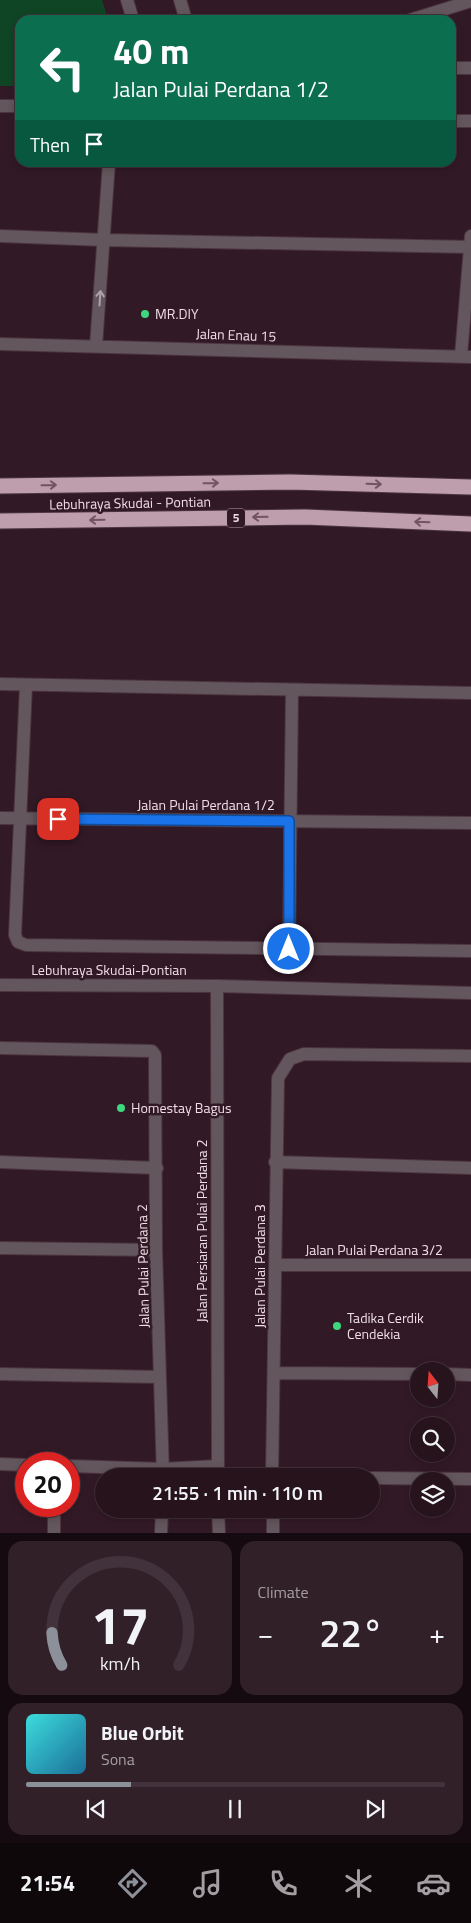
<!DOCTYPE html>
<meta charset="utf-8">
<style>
body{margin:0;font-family:"Titillium Web",sans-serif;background:#322029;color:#f1f3f6;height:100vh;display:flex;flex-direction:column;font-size:19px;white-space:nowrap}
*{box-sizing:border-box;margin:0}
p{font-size:16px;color:#a49ea3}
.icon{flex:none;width:28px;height:28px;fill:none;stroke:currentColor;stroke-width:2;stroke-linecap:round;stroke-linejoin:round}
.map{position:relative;height:1533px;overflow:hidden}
.side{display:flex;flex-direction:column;gap:8px;padding:8px;background:#150a0f;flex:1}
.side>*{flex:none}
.top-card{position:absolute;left:15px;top:15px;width:441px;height:152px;border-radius:15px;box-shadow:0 2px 8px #0003,0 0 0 1px #42323b;background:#0b6e4f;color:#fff;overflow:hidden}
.needle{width:32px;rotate:343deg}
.tools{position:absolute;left:410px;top:1362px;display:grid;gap:10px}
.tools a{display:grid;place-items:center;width:45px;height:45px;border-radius:50%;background:#26131c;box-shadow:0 2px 8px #0003,0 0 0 1px #42323b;font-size:25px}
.speed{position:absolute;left:15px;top:1452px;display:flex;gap:10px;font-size:25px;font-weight:700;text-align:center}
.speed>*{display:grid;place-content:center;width:65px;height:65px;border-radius:50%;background:#26131c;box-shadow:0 2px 8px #0003,0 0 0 1px #42323b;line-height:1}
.speed .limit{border:8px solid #d22;background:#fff;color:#111}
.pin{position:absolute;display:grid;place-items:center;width:42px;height:42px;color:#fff;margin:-21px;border-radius:10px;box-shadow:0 2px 8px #0006}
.me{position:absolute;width:55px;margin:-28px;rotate:0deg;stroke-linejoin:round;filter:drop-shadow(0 0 4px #0008)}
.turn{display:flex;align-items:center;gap:18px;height:105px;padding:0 15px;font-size:22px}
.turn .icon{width:65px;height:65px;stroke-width:2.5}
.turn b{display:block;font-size:35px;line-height:42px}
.then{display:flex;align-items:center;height:48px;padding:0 15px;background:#0003;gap:10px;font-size:19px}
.big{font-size:38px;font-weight:600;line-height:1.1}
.side .tile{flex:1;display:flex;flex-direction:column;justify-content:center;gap:8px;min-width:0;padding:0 18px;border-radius:15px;background:#322029}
.side .dial{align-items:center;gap:0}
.dial svg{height:130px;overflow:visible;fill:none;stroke:#42323b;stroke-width:7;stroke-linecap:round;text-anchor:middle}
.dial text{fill:#f1f3f6;stroke:none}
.song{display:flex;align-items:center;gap:15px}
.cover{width:60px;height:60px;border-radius:8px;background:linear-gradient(135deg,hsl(180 70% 55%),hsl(200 70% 35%))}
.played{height:5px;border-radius:2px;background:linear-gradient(90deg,#8c9099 25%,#42323b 25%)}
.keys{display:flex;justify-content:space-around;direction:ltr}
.heat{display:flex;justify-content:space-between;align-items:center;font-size:28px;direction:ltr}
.side .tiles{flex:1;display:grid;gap:8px;grid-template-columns:1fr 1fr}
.tile:last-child{grid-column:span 2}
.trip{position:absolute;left:95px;top:1468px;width:285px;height:50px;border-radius:25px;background:#26131c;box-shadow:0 2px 8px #0003,0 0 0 1px #42323b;font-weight:600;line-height:50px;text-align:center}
.tab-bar{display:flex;height:80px;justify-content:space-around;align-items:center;background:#0f080b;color:#a49ea3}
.tab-bar .icon{width:35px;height:35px}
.tab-bar .active{color:#8c9099}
.tab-bar b{font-size:22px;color:#f1f3f6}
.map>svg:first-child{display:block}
.green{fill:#0f4525}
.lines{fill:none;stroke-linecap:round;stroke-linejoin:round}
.minor-casing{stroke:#4c3541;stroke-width:14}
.highway-casing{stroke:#4c3541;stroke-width:17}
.minor{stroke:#63565c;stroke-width:12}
.highway{stroke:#be9dac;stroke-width:15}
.oneway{stroke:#b0a1a8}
.oneway2{stroke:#715462}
.route-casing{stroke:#114b97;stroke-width:12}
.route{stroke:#1a73e8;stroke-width:9}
.poi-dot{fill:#3cd77e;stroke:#321926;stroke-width:2}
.labels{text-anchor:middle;stroke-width:5;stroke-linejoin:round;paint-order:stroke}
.shield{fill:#321926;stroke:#b6a3ac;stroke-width:1}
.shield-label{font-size:12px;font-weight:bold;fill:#efdee6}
.poi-label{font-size:14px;fill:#efdee6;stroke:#321926;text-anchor:start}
.street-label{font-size:14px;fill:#efdee6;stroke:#321926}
</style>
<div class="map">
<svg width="471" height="1533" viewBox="0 0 471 1533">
<rect width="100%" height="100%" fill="#321926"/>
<path class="green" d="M0,0H102L108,20H20V86H0Z"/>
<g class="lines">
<defs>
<path id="minor" d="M127,0L133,20
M180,0L186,20
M410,20L471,1
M451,68H471
M0,106H20
M451,121H471
M0,236L105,240L471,247
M0,344L471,357
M96,346L109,162
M461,356L471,236
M0,684L471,693
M26,685L15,935L18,942L26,945L471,951
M0,818L471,823
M289,949L292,690
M0,985L217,986L471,993
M217,986L218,1476
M0,1048L152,1051L155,1055L156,1250L163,1476
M0,1162L157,1168
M275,1162L471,1168
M0,1248L156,1250
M276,1265H471
M274,1373L419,1374
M0,1374L160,1377
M446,1374L471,1375
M0,1464L26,1465
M69,1466L163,1469L218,1466
M272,1476L278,1078L290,1059L304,1054L471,1056
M371,1478L471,1479
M218,1509L219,1533
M273,1509V1533
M54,1533V1506
M161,1533L162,1509"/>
<path id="highway" d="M0,486L290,482L471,487
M0,521L305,517L471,524"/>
</defs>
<use href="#minor" class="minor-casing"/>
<use href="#highway" class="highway-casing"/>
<use href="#minor" class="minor"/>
<use href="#highway" class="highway"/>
</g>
<defs><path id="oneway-shaft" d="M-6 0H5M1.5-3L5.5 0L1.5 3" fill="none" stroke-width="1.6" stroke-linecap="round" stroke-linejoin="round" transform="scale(1.25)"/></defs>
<use class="oneway" href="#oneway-shaft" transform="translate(100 298) rotate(-86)"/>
<g class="oneway2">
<use href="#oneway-shaft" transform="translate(211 483) rotate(-1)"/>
<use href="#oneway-shaft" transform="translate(374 484) rotate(2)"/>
<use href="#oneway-shaft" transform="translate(49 485) rotate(-1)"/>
<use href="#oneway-shaft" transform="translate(260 517) rotate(179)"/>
<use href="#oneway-shaft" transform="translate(97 520) rotate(179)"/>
<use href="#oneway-shaft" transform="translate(422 522) rotate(-178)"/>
</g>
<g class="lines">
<defs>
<path id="route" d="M58,819L289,821V949"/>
</defs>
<use href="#route" class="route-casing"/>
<use href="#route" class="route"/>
</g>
<g class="poi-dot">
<circle cx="145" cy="314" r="5"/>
<circle cx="121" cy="1108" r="5"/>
<circle cx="337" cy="1326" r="5"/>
</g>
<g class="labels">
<rect class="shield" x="227" y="508.5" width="18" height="19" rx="4"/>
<g class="shield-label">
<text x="236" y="522">5</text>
</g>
<g class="poi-label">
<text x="155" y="319">MR.DIY</text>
<text x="131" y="1113">Homestay Bagus</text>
<text x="347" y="1323">Tadika Cerdik<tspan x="347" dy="16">Cendekia</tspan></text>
</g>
<g class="street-label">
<text transform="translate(236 335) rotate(2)" y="5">Jalan Enau 15</text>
<text transform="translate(130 503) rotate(-1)" y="5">Lebuhraya Skudai - Pontian</text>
<text x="206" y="810">Jalan Pulai Perdana 1/2</text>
<text x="109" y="975">Lebuhraya Skudai-Pontian</text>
<text transform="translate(202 1231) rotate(-90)" y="5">Jalan Persiaran Pulai Perdana 2</text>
<text x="374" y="1255">Jalan Pulai Perdana 3/2</text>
<text transform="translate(143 1266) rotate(-91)" y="5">Jalan Pulai Perdana 2</text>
<text transform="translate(260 1266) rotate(-90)" y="5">Jalan Pulai Perdana 3</text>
</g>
</g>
</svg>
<div class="tools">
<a><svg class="needle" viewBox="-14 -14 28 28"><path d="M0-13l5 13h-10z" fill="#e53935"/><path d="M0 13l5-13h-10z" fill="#a49ea3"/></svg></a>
<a><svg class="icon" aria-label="search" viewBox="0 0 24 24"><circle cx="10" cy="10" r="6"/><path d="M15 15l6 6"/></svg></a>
<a><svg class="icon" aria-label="layers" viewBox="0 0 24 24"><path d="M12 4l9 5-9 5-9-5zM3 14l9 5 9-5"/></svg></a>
</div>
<div class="speed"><div class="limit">20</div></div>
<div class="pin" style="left:58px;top:819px;background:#d93025"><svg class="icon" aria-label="arrive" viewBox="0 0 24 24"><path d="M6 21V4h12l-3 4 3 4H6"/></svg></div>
<svg class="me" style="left:289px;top:949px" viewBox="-20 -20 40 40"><circle r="17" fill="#1a73e8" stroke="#fff" stroke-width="3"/><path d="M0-11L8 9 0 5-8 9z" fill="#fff"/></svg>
<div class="trip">21:55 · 1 min · 110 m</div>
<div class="top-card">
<div class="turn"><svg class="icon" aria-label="left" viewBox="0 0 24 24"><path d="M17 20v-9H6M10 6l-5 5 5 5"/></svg><div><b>40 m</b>Jalan Pulai Perdana 1/2</div></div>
<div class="then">Then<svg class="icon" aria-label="arrive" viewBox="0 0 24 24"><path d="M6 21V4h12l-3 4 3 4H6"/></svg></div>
</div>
</div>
<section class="side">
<div class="tiles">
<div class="tile dial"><svg viewBox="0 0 100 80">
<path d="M14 69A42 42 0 1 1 86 69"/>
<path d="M14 69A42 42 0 0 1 8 49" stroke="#8c9099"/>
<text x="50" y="56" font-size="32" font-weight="700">17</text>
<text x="50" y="72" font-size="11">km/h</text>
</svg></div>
<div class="tile"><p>Climate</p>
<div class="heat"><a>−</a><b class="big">22°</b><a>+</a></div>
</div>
<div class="tile">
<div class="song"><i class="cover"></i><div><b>Blue Orbit</b><p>Sona</p></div></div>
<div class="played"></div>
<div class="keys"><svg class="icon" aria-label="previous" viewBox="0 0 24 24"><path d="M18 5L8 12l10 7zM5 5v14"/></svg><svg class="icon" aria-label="pause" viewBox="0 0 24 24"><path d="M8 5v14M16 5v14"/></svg><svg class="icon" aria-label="next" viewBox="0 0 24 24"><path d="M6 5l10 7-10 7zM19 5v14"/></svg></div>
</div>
</div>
</section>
<nav class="tab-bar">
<b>21:54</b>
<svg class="icon active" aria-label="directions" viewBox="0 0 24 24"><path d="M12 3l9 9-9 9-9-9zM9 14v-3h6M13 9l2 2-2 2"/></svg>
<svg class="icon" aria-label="music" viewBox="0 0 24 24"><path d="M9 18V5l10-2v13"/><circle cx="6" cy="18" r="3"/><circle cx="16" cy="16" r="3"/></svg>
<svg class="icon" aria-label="phone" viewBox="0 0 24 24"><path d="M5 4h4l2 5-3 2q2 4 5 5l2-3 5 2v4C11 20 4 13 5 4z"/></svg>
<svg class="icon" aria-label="climate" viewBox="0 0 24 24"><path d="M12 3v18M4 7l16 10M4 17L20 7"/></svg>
<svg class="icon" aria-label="car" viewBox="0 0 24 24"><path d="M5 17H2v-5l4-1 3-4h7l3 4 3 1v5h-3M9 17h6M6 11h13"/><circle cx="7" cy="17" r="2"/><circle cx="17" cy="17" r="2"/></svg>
</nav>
